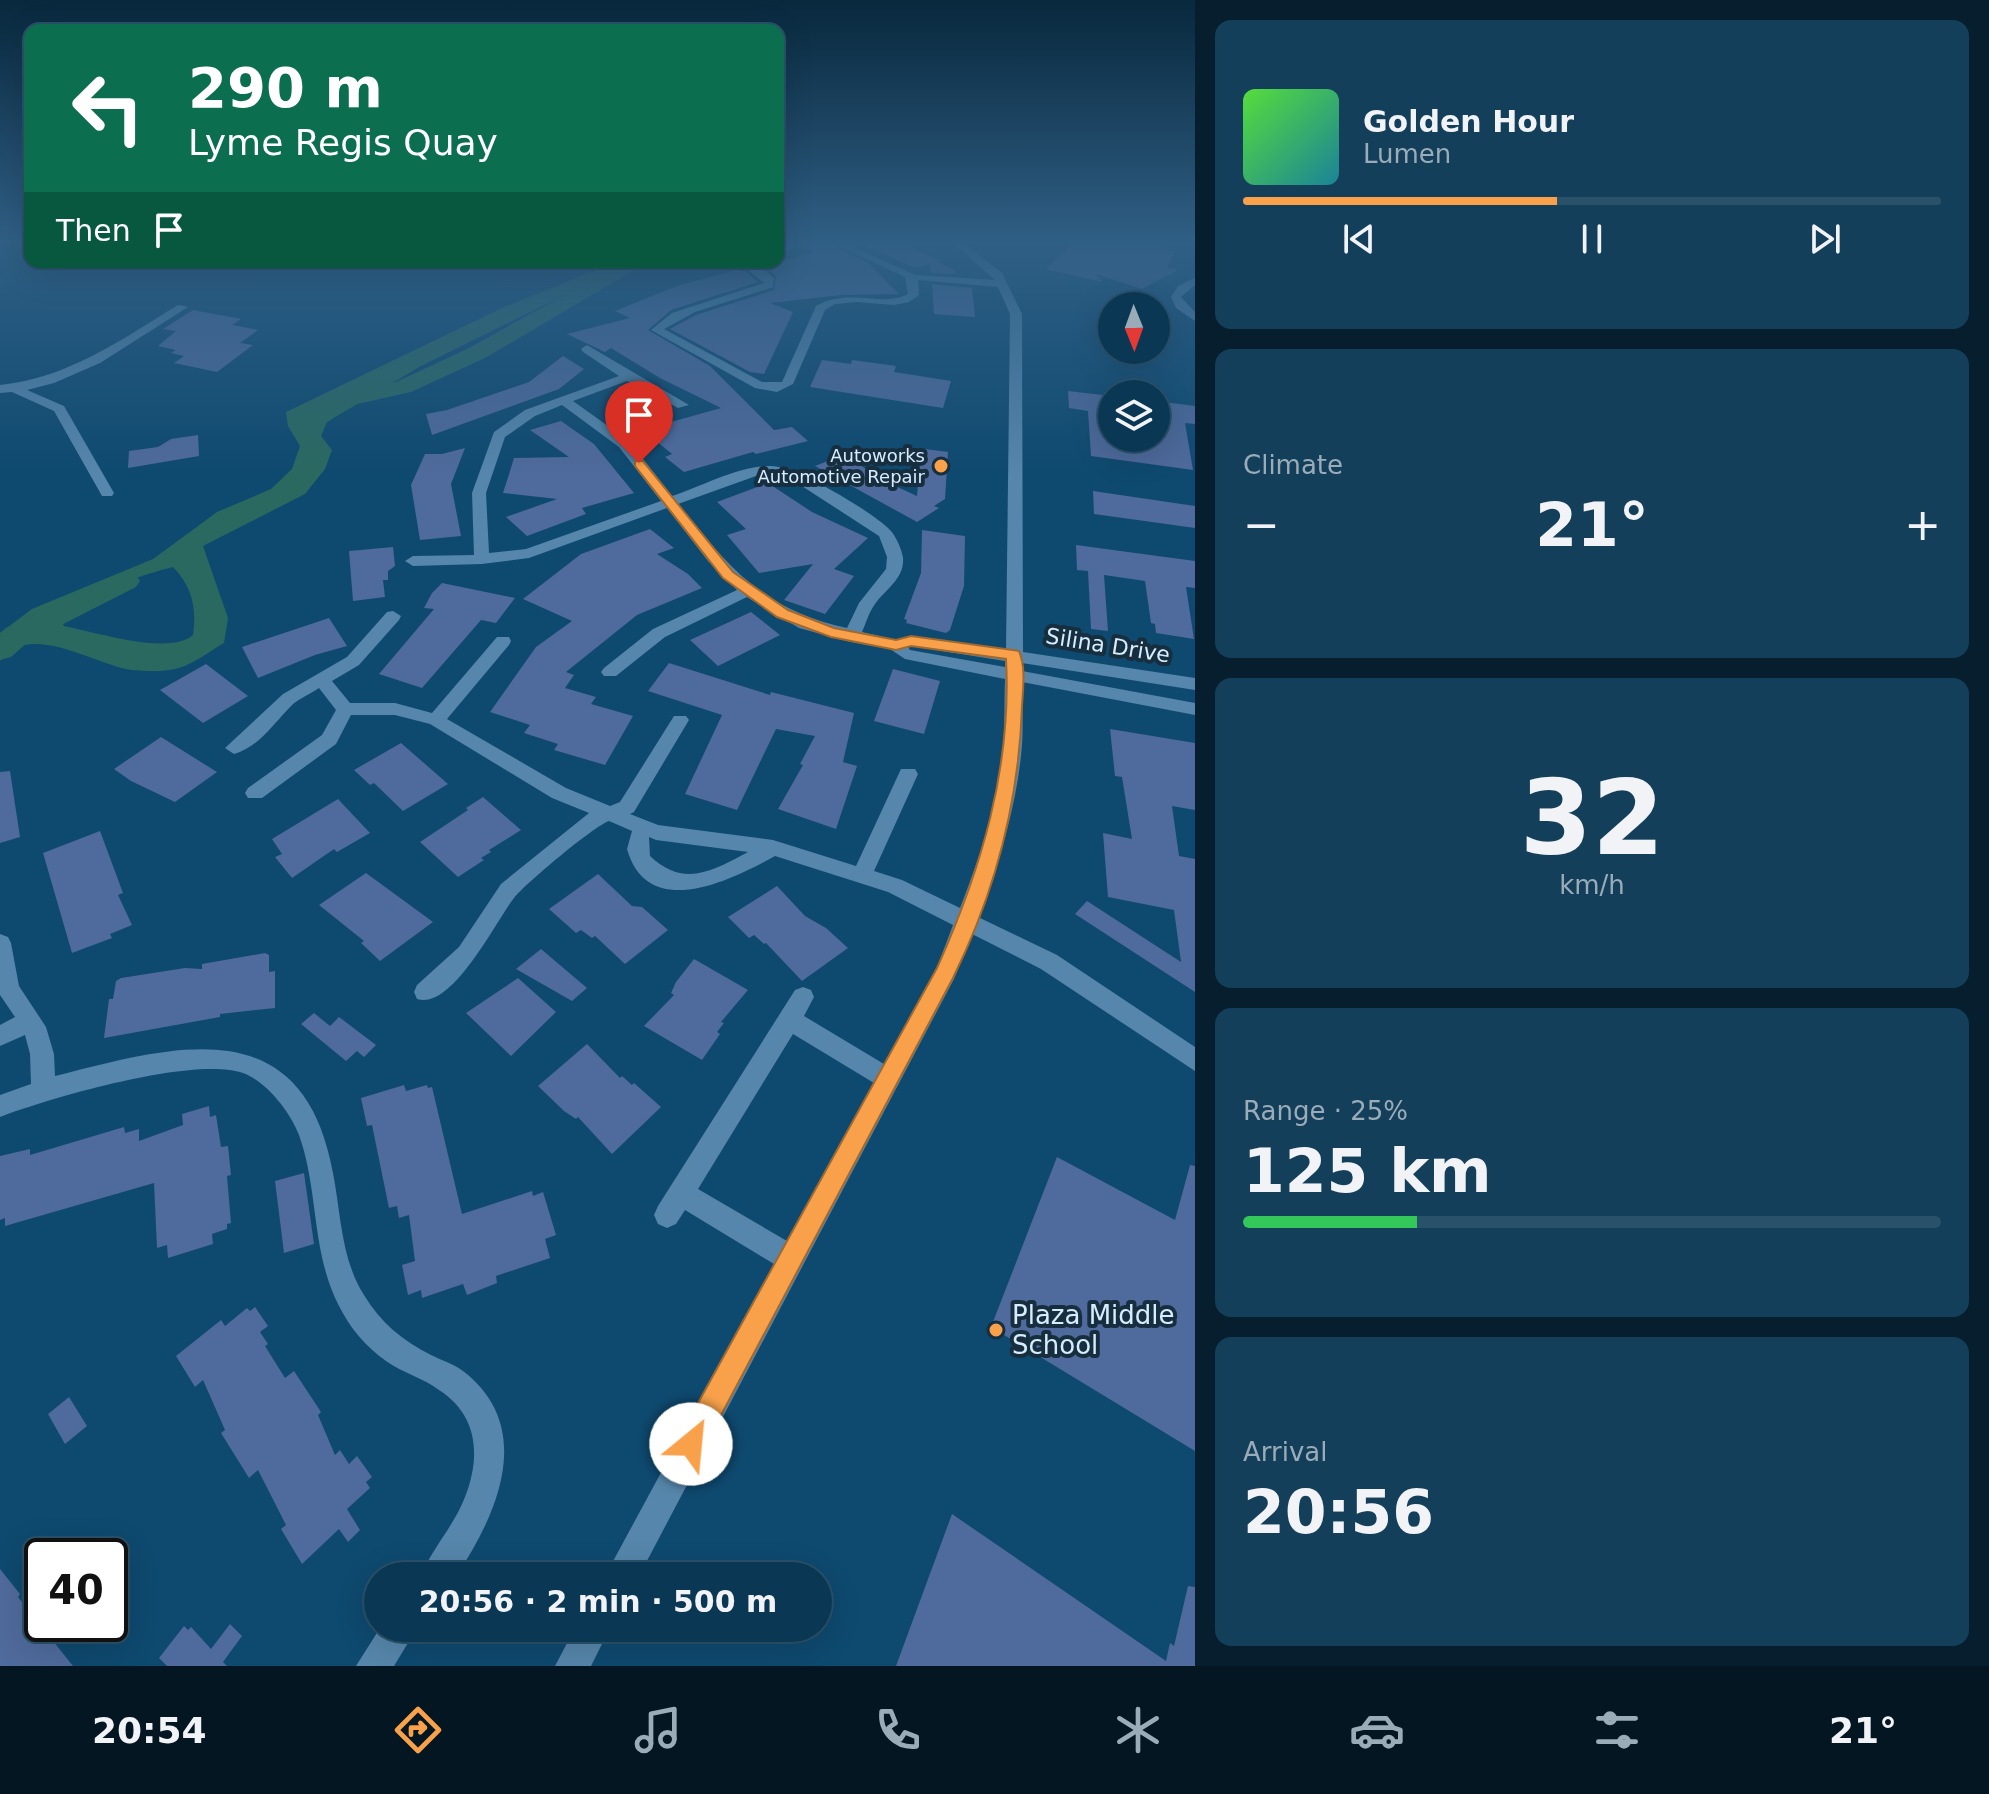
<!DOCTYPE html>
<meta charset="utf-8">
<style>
body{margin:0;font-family:"DejaVu Sans",sans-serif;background:#133f5a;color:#f1f3f6;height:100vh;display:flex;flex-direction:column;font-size:30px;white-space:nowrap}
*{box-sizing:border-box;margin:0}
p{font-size:26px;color:#99acb8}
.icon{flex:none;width:44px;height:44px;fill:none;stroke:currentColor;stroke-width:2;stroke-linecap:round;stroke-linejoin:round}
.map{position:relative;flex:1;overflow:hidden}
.side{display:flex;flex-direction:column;gap:20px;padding:20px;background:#061e2e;width:794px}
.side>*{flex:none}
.banner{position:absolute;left:24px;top:24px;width:760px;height:244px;border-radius:16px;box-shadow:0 8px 32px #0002,0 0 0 2px #2a516a;background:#0b6e4f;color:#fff;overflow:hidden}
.needle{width:52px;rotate:179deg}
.buttons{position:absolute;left:1098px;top:292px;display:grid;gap:16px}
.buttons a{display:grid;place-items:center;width:72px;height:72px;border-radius:50%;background:#0a3753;box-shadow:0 8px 32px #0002,0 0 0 2px #2a516a;font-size:40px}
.speed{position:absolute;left:24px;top:1538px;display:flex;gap:16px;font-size:40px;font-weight:700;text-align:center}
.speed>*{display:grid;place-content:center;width:104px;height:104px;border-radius:50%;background:#0a3753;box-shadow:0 8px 32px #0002,0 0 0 2px #2a516a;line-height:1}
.speed .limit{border:4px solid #111;border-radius:12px;background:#fff;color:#111}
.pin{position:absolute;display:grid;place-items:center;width:68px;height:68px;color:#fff;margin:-82px -34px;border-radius:50% 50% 50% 0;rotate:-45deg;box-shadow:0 0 8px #0007}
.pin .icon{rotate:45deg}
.me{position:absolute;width:88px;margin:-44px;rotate:28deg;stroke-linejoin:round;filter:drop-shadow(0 0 6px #0008)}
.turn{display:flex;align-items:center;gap:28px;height:168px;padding:0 32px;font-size:36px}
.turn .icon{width:104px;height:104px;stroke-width:2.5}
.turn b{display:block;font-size:56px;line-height:68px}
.then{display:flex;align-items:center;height:76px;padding:0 32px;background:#0003;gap:16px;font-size:30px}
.big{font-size:60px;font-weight:600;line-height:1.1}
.side .widget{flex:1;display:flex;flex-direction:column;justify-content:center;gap:12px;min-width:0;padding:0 28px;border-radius:16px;background:#133f5a}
.side .dial{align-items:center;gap:0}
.dial b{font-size:104px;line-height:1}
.song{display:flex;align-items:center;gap:24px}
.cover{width:96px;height:96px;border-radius:12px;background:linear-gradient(135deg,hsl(110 70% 55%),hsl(190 70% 35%))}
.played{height:8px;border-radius:4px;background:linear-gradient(90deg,#f8a14a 45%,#2a516a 45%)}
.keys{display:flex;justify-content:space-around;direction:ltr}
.heat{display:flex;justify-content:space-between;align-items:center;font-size:44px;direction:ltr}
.charge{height:12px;border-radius:6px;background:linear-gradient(90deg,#34c759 25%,#2a516a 0)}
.trip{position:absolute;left:364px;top:1562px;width:468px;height:80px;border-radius:40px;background:#0a3753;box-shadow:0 8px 32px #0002,0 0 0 2px #2a516a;font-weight:600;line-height:80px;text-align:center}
.tab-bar{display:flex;height:128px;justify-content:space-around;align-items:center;background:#041621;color:#99acb8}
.tab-bar .icon{width:56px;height:56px}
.tab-bar .active{color:#f8a14a}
.tab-bar b{font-size:36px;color:#f1f3f6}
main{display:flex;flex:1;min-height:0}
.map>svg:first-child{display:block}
.water{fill:#2a6960;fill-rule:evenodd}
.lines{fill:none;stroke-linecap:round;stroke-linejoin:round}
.river{fill:#2a6960;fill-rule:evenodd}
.building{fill:#4f6a9c}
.minor{fill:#5686ab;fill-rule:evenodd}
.route{fill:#f8a14a;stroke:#a16930;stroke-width:2}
.poi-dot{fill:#f8a14a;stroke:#172e3f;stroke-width:3}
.labels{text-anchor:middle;stroke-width:8;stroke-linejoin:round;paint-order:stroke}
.far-poi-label{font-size:18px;fill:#d6ecff;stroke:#172e3f;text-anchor:end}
.street-label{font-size:22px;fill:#d6ecff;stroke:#172e3f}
.near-poi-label{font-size:26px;fill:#d6ecff;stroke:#172e3f;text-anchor:start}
</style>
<main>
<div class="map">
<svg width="1195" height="1666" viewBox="0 0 1195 1666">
<rect width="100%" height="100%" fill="#0e496f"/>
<path class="water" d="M616,262H640L613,271L421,366L327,422L321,436L332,450L325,469L305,494L203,546L228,618L224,643C210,651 191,666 175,669C163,672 144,671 132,670C95,665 28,620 0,661V633L32,609L153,559L217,512L271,489L292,469L300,446L288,426L286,412L504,307ZM173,567C192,586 197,609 193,635C168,656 96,632 64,626L60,619C75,596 145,574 173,567Z"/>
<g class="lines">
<path class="river" d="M624,262H648L485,358L411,392L326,411L317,409L314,404L317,399L396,382L469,348Z
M125,572L136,575L140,581L136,587L28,642L11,657L0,660V633L6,628Z"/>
</g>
<path class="building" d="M812,242H827L868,263L899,294L841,295L770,303L793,312L764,374L750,372L670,329L696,315L774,290L776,276L764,266L814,252L802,248Z
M856,242H897L942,261L936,262L955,270V274L931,273L930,264L916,268Z
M1075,242H1160L1164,250L1175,251L1167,268L1178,270L1142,289L1096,274L1102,282L1046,269Z
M736,270L745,271L758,282L671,310L648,330L710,366L774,430L792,427L808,441L756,454L753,452L684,472L665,457L672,454L634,423H627L605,409L636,401L671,422L721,408L660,378L611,348L605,352L567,334L630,318L615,311L677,286Z
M932,284L972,288L975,317L934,314Z
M193,310L241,319L232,325L258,330L240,343L253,345L217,372L174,363L184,356L171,353L176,350L158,346L176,331L163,329Z
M563,356L584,369L559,389L432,435L426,414L447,410L529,382Z
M822,360L851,364L852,360L896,366L894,372L951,381L943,408L810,387Z
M1068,391L1112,396V439L1156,445V401L1195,406V424L1185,423L1193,470L1091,456L1088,411L1069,408Z
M561,421L594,444L634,493L582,508L586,514L527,536L506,517L557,499L503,493L510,471L514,458L569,457L530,430Z
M198,435L199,456L128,468L129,451L158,447L171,439Z
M465,448L451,484L461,536L420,540L411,485L425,454H442Z
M925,449L948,452L945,499L934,506L939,508L917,522L815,466L843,455L891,484L917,496L920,462L924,463Z
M768,483L812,512L868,538L834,569L854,576L825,614L784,600L813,564L759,573L727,535L746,529L717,502Z
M1093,491L1195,506V528L1094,514Z
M650,529L674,548L657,554L688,574L702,588L637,615L566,672L574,675L565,688L596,697L591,704L633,716L605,765L554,750L558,744L524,733L530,725L490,712L536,647L572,621L523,599L581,554Z
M922,530L965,536L964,586L950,630L946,633L906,623L907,620L904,619L921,573Z
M1076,545L1195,561V588L1186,587L1194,639L1156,633L1155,624L1151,623L1145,581L1104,575L1108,631L1091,629L1088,571L1077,570Z
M393,547L395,566L388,571V580H383L385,597L353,601L349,551Z
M442,583L515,598L496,623L481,620L422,688L379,674L434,609L424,608L432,593Z
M751,612L780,635L718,666L690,640Z
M329,618L347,646L315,655L258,678L242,647Z
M669,663L770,695L771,692L854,713L843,762L857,766L836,829L778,809L803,765L800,764L815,736L776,729L737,810L685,794L722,715L648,691Z
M206,664L248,696L203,723L160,690Z
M893,669L940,681L924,734L874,721Z
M1110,729L1195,743V810L1172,806L1179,856L1195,859V992L1075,914L1087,901L1181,962L1174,910L1108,897L1103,833L1132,839L1122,777L1115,776Z
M161,737L217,772L175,802L131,781L114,769Z
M401,743L448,784L403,811L374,783L370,785L354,770Z
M10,771L20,837L0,843V772Z
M483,797L521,830L489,850L491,852L481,858L484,860L458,877L420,842L468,810L466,808Z
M338,799L370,833L337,852L334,849L292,878L275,857L282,854L272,839Z
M100,831L123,893L118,895L132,925L110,934L112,938L72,953L43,853Z
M366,873L433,922L380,961L361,943L364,941L319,905Z
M598,874L632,906L642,907L668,930L625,964L595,936L592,938L581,930L576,933L549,909Z
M777,886L805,916L826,928L848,948L802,981L766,943L764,944L754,935L749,938L728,917Z
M541,949L587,988L572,1001L516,969Z
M265,953L269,955V972L275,971V1008L220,1014V1017L104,1038L109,999H113L116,981L121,978L185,968L202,969V964Z
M694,959L748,990L721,1022L724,1023L717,1032L720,1034L702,1060L644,1026L674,995L671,993L676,982Z
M518,978L556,1012L511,1056L466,1013Z
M314,1013L330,1026L339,1017L376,1045L364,1057L357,1051L346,1061L301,1024Z
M587,1044L620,1078L622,1076L632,1085L634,1083L661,1107L612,1154L578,1117L576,1119L564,1111L538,1086Z
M404,1085L406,1091L427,1085L428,1088L432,1087L462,1214L532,1191L533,1196L543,1192L556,1235L545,1239L550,1258L496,1276L497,1283L467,1295L463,1284L422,1298L421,1290L408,1295L402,1265L415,1261L409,1215L399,1218L397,1206L389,1208L372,1125L367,1126L361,1098Z
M209,1106L210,1117L216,1115L221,1147L228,1146L231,1175L227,1176L231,1223L227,1224V1229L212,1234L213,1244L168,1258L167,1245L157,1248L154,1183L5,1226V1218L0,1220V1156L30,1149V1155L124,1127L125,1133L139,1129V1141L183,1125L182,1114Z
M1057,1157L1175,1220L1190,1165L1195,1166V1451L991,1327Z
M304,1173L314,1244L284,1253L275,1181Z
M255,1307L268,1326L260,1332L268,1344L265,1346L285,1378L294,1371L321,1412L318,1415L335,1455L340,1450L349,1464L357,1456L372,1477L366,1482L370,1488L347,1509L360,1530L348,1542L339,1529L302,1564L281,1529L286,1525L258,1470L249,1478L221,1433L225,1430L203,1380L195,1387L176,1356L221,1320L225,1326L247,1308L250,1311Z
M69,1397L87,1426L65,1444L48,1414Z
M952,1514L1166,1661L1170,1643L1174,1646L1188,1586L1195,1587V1666H896Z
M0,1569L20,1594L18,1597L73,1666H0Z
M230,1624L242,1636L223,1662L227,1666H167L159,1658L184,1626L188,1630L191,1627L211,1649Z"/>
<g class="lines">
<path class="minor" d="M796,242H809L778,254V248Z
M830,242H842L915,275L995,280L952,242H963L1002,273L1022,314L1023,652L1195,678V690L1022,663V671L1195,703V715L1022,682C1022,706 1024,732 1021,756C1015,812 998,865 978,917L1057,955L1195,1047V1071L1041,969L972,934L954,979L639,1576H605L774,1264L685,1210L676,1224L667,1228L658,1224L654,1215L658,1206L795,990L803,987L811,990L814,997L804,1016L884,1064L936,970L953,925L888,892L775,856C733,879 648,923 627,849L632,831L609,821C594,826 525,884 514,898C496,921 452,1011 417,999L414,992L417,985L459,947L501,884L589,813L552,798L430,724L395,715H351L336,744L262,798H248L245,793L248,788L322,735L336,710L319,688C310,694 300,698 292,705C275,722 258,748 234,754L225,748L283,694L347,657L387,612L393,611L401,616L399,620L359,665L332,681L350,703H395L432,713L497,637H509L511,641L509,645L447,719L566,788L610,806L620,802L674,716H686L689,720L634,812L630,814L658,825L773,840L856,866L901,769H915L918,774L874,871L902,880L960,908C979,859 997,807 1003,753C1005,729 1004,703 1005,679L905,659L890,649L851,642L799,628L747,597L665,637L616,676H604L601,672L604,668L653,629L737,590L708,561L667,508L529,558L482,564L413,566L405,561L413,556L474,555L472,493L494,432L525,410L619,376L583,352L581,349L587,345L689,405L678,408L627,381L573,401L629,441L672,496C703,486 739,465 772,466C797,467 873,512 890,530C896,536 902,550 903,558C905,578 885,590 875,604C869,612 866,623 862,632L896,640L911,636L1006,650L1010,314L998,287L918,280L919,295L909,302L894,305L857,302L835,304L825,310L793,384L777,392L755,388L651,330L672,313L764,283L748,270L744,262H754L774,278L773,287L695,312L664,329L762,382H782L816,306C850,287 882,308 908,294L905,277ZM562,405L619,447L661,501L526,549L489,553L486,493L505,437L535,416ZM774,474L791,479L879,536L887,557L886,569L859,603L847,628C764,610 729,568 678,504L756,476ZM911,646L1005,661V667L910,650L908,647ZM649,837L656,840L748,852C712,871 684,888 650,856ZM793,1034L874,1083L787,1241L698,1189Z
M1195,278V285L1181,297L1195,312V321L1176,308L1171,297L1178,286Z
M178,305L188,307L100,363L54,383L27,390L64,406L114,493L112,496H102L54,411L12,392L0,393V385C68,378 121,340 178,305Z
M0,934L8,937L11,943L19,986L46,1027L54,1054L55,1076C176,1045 303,1008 333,1173C341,1214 341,1259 364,1295C380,1322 403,1341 431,1355C441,1360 454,1364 463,1371C536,1427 498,1514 456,1576H421C432,1548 454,1526 465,1497C481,1456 478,1415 439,1390C423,1378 403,1373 386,1361C366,1347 350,1328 339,1306C311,1252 319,1191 299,1135C290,1112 267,1082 243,1073C193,1056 50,1098 0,1117V1095L31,1084L30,1054L25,1035L0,1046V1025L15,1017L0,995Z
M380,1628H417L394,1666H356Z
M575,1628H610L591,1666H555Z"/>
</g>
<linearGradient id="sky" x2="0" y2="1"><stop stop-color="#08283d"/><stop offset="0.51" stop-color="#305f85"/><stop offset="1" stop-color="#305f85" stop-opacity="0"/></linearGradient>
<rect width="1195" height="475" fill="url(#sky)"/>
<path class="route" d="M635,461H643L733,572L788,610L834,628L896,640L911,636L1019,651C1026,667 1023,689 1022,706C1019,800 995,893 953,978L701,1453L691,1457L681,1453L677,1444L681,1434L937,968C981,870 1012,768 1006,659L911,646L896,650L831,637L777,617L723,578L635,466Z"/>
<g class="poi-dot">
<circle cx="941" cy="466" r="8"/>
<circle cx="996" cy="1330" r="8"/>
</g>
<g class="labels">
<g class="far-poi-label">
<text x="925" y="462">Autoworks<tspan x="925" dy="21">Automotive Repair</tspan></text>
</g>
<g class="street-label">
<text transform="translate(1108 645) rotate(9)" y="8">Silina Drive</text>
</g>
<g class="near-poi-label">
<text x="1012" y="1324">Plaza Middle<tspan x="1012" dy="30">School</tspan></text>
</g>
</g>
</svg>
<div class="buttons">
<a><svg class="needle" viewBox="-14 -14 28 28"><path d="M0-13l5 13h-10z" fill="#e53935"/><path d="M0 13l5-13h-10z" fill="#99acb8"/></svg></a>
<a><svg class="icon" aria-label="layers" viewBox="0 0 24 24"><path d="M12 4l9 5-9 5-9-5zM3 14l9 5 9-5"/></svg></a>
</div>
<div class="speed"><div class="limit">40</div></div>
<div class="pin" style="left:639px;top:463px;background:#d93025"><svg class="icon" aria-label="arrive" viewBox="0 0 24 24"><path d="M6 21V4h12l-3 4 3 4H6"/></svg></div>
<svg class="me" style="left:691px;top:1444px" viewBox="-20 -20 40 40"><circle r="19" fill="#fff"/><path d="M0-13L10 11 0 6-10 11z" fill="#f8a14a"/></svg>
<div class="trip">20:56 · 2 min · 500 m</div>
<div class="banner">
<div class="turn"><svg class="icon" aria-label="left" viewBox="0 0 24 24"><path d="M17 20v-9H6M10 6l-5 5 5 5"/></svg><div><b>290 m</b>Lyme Regis Quay</div></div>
<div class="then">Then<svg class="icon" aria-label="arrive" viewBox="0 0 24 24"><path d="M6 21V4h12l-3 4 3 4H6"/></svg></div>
</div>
</div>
<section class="side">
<div class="widget">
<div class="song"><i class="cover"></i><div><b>Golden Hour</b><p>Lumen</p></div></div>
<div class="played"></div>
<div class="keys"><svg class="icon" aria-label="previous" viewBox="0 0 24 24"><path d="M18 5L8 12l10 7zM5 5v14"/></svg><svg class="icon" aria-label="pause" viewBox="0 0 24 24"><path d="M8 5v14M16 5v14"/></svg><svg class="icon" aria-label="next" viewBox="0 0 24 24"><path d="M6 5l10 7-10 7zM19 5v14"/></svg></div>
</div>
<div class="widget"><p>Climate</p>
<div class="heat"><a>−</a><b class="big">21°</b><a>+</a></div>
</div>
<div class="widget dial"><b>32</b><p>km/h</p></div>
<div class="widget"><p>Range · 25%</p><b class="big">125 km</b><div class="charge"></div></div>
<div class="widget"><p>Arrival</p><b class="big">20:56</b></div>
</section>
</main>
<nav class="tab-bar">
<b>20:54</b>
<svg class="icon active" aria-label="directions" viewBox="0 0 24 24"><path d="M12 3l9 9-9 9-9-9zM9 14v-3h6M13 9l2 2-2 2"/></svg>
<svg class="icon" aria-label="music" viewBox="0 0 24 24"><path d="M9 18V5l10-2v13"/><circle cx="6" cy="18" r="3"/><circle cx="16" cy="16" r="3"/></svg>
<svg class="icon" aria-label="phone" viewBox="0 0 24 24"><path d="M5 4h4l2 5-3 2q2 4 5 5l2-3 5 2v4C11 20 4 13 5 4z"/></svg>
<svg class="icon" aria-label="climate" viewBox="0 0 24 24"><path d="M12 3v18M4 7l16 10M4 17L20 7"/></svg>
<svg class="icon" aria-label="car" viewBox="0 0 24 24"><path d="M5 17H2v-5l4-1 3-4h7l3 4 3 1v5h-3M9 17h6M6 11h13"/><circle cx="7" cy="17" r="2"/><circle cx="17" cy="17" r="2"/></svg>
<svg class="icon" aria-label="filters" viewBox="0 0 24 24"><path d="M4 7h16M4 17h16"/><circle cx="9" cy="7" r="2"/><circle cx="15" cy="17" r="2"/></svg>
<b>21°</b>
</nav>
